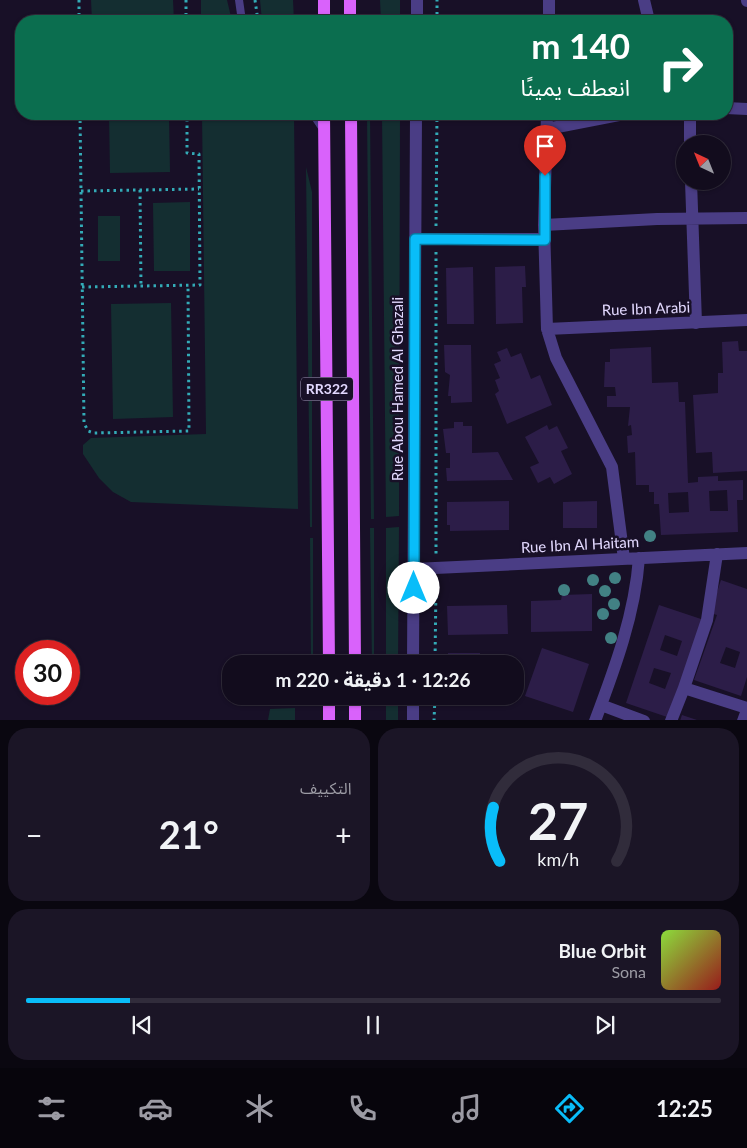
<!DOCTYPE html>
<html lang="ar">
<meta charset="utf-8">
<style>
body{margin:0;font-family:Lato,"Noto Sans Arabic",sans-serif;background:#1b1526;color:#f1f3f6;direction:rtl;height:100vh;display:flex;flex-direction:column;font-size:19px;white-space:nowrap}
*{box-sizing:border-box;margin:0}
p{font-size:16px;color:#9c9ba4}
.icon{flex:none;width:28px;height:28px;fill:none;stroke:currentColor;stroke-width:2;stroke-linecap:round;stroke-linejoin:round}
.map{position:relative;height:720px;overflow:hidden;direction:ltr}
.panel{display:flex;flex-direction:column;gap:8px;padding:8px;background:#0a0710;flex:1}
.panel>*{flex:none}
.hud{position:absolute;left:15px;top:15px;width:718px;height:105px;border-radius:20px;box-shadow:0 1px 4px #0004,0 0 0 1px #312c3b;direction:rtl;background:#0b6e4f;color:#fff;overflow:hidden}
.needle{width:32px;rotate:317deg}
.controls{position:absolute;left:676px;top:135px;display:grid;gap:10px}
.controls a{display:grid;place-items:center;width:55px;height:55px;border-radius:50%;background:#120c1d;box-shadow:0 1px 4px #0004,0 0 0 1px #312c3b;font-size:25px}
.speed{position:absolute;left:15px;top:640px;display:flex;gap:10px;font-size:25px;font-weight:700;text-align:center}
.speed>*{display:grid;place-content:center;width:65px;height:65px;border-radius:50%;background:#120c1d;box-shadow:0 1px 4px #0004,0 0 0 1px #312c3b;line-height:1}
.speed .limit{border:8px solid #d22;background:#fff;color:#111}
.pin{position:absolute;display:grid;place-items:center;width:42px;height:42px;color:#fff;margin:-51px -21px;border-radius:50% 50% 50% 0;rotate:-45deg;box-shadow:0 0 5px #0007}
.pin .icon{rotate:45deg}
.me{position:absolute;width:55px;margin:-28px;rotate:0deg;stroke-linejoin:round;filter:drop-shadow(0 0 4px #0008)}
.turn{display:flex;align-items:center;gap:18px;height:105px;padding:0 20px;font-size:22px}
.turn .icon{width:65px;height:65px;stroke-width:2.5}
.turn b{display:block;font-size:35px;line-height:42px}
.big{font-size:38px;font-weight:700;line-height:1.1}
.panel .widget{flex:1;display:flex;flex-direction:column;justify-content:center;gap:8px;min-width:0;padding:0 18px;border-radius:20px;background:#1b1526}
.panel .dial{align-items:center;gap:0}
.dial svg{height:130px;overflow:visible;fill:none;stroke:#312c3b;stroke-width:7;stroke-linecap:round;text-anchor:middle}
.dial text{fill:#f1f3f6;stroke:none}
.song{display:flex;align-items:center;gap:15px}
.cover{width:60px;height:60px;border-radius:8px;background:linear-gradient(135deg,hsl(90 70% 55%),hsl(0 70% 35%))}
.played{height:5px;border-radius:2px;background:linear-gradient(90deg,#09bdf9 15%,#312c3b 15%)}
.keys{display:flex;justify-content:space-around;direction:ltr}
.heat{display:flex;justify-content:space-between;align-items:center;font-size:28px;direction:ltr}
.panel .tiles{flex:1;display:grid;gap:8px;grid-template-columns:1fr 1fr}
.widget:last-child{grid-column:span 2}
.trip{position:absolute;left:222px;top:655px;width:302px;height:50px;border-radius:20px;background:#120c1d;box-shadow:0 1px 4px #0004,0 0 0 1px #312c3b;font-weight:700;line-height:50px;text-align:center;direction:rtl}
.tabs{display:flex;height:80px;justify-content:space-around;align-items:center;background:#07050c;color:#9c9ba4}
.tabs .icon{width:35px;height:35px}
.tabs .current{color:#09bdf9}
.tabs b{font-size:22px;color:#f1f3f6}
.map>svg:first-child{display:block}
.green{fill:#142e31}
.building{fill:#2c1d48;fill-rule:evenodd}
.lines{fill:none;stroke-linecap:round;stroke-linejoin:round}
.path{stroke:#33abb7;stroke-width:3;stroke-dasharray:2.5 4;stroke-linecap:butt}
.service{stroke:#4a3d85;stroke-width:8}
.minor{stroke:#4a3d85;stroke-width:12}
.primary{stroke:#d962fb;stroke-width:12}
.tree{fill:#428184}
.route-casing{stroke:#067ba2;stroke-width:12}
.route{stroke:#09bdf9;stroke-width:9}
.labels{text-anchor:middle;stroke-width:5;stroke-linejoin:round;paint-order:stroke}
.shield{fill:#181027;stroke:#a59cbe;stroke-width:1}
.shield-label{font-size:14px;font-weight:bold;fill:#e2d8fe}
.street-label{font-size:15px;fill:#e2d8fe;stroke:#181027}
</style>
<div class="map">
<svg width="747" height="721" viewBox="0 0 747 721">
<rect width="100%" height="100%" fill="#181027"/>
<path class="green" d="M91,0H173L174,21H92Z
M201,0H227L232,21H201Z
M260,0H293L294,21H262Z
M380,0H400V21H381Z
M109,114H169L170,172L110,173Z
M202,114H294L298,509L131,502L113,492L99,478L83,454V445L91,438L206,434Z
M367,114H370L374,519H371Z
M382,114H400L399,516L386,517Z
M306,167L312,192V527H310Z
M190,202V271H154L153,203Z
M98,216H120V261H98Z
M171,303L173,417L113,419L111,304Z
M399,527L398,664H386V528Z
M370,528H374V664H372Z
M310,538H313V664H311Z
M386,696H398V720H386Z
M295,708V720H268L270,709Z"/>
<path class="building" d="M525,266L526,287H522L523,323L496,324L495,267Z
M473,267L474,324H447L446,268Z
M738,341L739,351H747V471L713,473L712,452L696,453L693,395L718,393V373H723L722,342Z
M444,345H471L472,402L451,403V396H448L450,375L445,372Z
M651,347L652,383L678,382L679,402H685L688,483L698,482V477L718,476V481L743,480V500H737L738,532L661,535L659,504H654V492H649V485H636L635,452L628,453L627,436L632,435L631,425L628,426L630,407H607V396H616L615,387H604L605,362H610V349ZM727,490L728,511H710L709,491ZM688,492L689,512L669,513L668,493Z
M507,348L511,357L521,353L531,379L540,375L552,405L507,424L495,394L499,391L495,380L500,378L494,364L501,361L497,352Z
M454,422H463V426H472V453L498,452L513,480L447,481L446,468H450V453H446L443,429L454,428Z
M547,425L549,430L557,426L568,448L561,451L572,474L554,484L550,477L538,483L530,467L539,463L525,437Z
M509,501V530L450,531V525H447V502Z
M597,501V528H563V502Z
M721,580L747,589V677L741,696L694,680L717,615L710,613ZM726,647L740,652L735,668L720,663Z
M592,594V631L531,632V601L561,600L562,595Z
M507,605L508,634L448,635L447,606Z
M659,605L704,620L670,718L626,703ZM665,635L682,641L677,656L660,650ZM654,668L671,673L665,689L649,683Z
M542,648L589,664L573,712L525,696Z
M448,653H480V664H448Z
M448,696H480V705L448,706Z
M682,715L697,720V721H680Z"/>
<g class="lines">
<path class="path" d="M79,0V21
M186,0V21
M255,0L258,21
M437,21V0
M80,114L84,423L88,431L94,433L189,431L188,285
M140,190L141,286
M81,191L199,189
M436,226L437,114
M436,252V556
M82,287L200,285L199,154L187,153V114
M435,664L436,582
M434,721L435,696"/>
<path class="service" d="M239,0L242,21
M313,114L323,129"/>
<path class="minor" d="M644,0L649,21
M747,0V1
M417,21V0
M549,21V0
M726,108L747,109
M547,114L544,225L547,329L556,358L612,467L624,559
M690,114V144
M547,129L624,114
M691,181L696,323
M544,225L657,219L747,218
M415,239H545
M547,329L747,320
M414,569L747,553
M413,664L416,114
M684,688L707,620L717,554
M601,705L644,721
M413,721V696
M595,721C615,668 635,614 639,558
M671,721L684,688L747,708
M743,721L747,710"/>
<path class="primary" d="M324,0V21
M350,0V21
M324,114L329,664
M351,114L355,664
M355,696V721
M329,721V696"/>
</g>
<g class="tree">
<circle cx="650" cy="536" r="6"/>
<circle cx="615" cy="578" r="6"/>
<circle cx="593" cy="580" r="6"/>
<circle cx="564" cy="590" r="6"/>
<circle cx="605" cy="591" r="6"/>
<circle cx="614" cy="604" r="6"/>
<circle cx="603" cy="614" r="6"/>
<circle cx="611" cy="638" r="6"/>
</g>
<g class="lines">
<defs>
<path id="route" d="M414,588L415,239L545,240V176"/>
</defs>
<use href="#route" class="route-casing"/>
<use href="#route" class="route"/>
</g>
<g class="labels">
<rect class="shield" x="301" y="377.5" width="52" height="23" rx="4"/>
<g class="shield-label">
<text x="327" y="394">RR322</text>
</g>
<g class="street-label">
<text transform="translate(646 309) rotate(-2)" y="5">Rue Ibn Arabi</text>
<text transform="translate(398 389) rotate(-90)" y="5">Rue Abou Hamed Al Ghazali</text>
<text transform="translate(580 545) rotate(-3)" y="5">Rue Ibn Al Haitam</text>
</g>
</g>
</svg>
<div class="controls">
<a><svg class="needle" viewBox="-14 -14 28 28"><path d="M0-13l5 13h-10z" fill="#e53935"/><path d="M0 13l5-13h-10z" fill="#9c9ba4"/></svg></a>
</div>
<div class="speed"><div class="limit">30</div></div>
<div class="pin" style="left:545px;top:176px;background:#d93025"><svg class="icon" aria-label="arrive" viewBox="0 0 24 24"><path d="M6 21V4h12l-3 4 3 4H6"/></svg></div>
<svg class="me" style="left:414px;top:588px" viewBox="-20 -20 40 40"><circle r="19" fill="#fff"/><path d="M0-13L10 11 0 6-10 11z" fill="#09bdf9"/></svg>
<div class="trip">12:26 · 1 دقيقة · 220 m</div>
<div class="hud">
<div class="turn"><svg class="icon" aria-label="right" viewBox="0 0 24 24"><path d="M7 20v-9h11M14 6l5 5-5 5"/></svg><div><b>140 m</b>انعطف يمينًا</div></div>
</div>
</div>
<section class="panel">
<div class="tiles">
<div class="widget dial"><svg viewBox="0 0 100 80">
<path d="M14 69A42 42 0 1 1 86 69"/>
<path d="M14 69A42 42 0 0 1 10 36" stroke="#09bdf9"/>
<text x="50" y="56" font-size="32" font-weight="700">27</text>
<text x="50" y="72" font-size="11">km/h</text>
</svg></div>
<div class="widget"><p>التكييف</p>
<div class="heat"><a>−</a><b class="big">21°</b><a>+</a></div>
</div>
<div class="widget">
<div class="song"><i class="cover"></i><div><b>Blue Orbit</b><p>Sona</p></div></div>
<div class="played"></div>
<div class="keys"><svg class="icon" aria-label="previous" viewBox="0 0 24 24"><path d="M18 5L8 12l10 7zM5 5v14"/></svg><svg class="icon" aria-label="pause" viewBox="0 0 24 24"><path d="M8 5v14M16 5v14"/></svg><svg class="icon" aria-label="next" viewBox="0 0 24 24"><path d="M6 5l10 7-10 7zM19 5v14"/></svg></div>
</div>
</div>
</section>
<nav class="tabs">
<b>12:25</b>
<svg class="icon current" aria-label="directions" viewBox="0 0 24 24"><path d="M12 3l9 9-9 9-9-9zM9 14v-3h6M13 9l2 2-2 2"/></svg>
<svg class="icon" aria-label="music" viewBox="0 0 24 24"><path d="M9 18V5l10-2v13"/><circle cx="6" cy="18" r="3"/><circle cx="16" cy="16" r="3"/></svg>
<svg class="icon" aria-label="phone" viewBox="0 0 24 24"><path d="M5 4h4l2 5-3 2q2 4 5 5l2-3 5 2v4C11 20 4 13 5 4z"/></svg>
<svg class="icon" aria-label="climate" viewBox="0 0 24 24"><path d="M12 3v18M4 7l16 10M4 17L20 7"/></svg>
<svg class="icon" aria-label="car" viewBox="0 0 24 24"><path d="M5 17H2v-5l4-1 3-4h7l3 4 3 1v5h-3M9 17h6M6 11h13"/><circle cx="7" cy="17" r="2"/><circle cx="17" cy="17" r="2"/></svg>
<svg class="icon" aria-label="filters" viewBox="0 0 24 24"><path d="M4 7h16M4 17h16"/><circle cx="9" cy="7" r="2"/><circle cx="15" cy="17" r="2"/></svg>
</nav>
